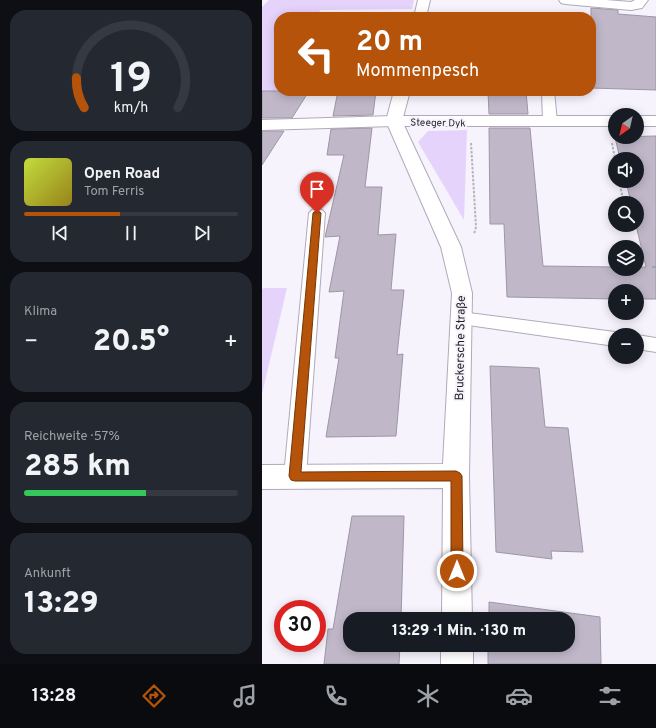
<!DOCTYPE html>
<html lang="de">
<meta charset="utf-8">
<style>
body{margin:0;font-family:Overpass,sans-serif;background:#242831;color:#f1f3f6;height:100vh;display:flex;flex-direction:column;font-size:15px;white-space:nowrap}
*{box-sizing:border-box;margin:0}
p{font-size:13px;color:#9ea1a6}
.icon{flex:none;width:22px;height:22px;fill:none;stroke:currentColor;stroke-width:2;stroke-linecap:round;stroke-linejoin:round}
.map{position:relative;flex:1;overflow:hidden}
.panel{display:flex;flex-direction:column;gap:10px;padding:10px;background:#0d0f14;width:262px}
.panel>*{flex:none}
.guide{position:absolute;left:12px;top:12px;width:322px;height:84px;border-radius:16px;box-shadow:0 2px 10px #0003;background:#b45309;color:#fff;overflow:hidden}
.needle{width:26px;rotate:214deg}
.fabs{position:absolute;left:346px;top:108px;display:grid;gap:8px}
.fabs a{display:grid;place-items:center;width:36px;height:36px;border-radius:50%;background:#171b24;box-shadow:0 2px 10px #0003;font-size:20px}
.speed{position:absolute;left:12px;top:600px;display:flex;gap:8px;font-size:20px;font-weight:700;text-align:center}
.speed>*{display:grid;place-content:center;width:52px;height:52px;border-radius:50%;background:#171b24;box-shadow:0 2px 10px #0003;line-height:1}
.speed .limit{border:6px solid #d22;background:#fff;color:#111}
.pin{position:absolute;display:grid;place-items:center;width:34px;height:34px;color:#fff;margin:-41px -17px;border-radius:50% 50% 50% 0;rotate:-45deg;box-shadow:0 0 4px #0007}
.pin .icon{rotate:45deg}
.me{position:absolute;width:44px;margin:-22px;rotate:0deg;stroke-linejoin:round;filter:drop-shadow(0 0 3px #0008)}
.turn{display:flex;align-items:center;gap:14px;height:84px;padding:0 16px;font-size:18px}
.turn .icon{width:52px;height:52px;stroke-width:2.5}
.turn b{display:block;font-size:28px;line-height:34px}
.big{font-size:30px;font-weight:800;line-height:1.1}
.panel .tile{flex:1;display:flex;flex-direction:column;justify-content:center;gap:6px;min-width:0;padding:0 14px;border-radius:16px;background:#242831}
.panel .dial{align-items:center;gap:0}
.dial svg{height:104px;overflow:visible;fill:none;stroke:#363941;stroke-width:7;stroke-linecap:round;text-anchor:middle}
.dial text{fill:#f1f3f6;stroke:none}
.song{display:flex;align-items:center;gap:12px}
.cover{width:48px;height:48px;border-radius:6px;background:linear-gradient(135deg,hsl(70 70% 55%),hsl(50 70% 35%))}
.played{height:4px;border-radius:2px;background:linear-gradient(90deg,#b45309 45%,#363941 45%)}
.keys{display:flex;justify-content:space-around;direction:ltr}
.heat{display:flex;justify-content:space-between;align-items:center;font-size:22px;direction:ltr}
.charge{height:6px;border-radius:3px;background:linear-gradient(90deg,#34c759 57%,#363941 0)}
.trip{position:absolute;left:81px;top:612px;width:232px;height:40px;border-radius:16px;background:#171b24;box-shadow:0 2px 10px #0003;font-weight:800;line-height:40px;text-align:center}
.dock{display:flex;height:64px;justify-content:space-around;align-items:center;background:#090b0e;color:#9ea1a6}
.dock .icon{width:28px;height:28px}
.dock .current{color:#b45309}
.dock b{font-size:18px;color:#f1f3f6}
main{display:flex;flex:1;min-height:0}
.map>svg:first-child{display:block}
.green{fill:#e5d3fc}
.building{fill:#c0b8c9;stroke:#9d96a7}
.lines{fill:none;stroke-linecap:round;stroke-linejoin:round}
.service-casing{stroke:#b1a9ba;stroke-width:2}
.minor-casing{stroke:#b1a9ba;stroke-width:2}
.tertiary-casing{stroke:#b1a9ba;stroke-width:2}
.path{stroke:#b6b3bb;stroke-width:2;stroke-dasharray:2.5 1.5;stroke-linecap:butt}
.service{fill:#fff;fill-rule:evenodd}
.minor{fill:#fff;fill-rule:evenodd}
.tertiary{fill:#fff;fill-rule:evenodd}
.route{fill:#b45309;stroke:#753606}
.labels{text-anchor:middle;stroke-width:4;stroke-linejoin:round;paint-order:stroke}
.far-street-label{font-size:10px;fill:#242228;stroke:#f7f3fd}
.street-label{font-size:12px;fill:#242228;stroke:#f7f3fd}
</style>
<main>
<section class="panel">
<div class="tile dial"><svg viewBox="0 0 100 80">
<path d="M14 69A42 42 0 1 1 86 69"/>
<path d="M14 69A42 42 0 0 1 8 46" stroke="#b45309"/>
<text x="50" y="56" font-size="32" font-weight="700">19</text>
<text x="50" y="72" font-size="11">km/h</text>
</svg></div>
<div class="tile">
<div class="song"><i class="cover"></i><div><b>Open Road</b><p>Tom Ferris</p></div></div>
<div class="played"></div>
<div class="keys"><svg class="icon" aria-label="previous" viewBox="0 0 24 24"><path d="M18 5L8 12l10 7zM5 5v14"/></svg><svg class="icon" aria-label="pause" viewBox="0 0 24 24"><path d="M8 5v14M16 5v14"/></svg><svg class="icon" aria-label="next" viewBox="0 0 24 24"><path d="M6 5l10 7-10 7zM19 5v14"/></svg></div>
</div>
<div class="tile"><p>Klima</p>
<div class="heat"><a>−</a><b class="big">20.5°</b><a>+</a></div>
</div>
<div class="tile"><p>Reichweite · 57%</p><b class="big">285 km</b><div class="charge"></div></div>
<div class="tile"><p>Ankunft</p><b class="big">13:29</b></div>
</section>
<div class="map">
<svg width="394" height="664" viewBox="0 0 394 664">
<rect width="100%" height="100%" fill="#f7f3fd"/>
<path class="green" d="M7,0H152L150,9L58,10L56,17H17V79L9,109H0V7Z
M205,130L202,220L156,142L166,131Z
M2,288H25L0,394V289Z"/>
<path class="building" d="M329,8L356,10V14L394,17V90L329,88Z
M0,91H47L30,118H0Z
M76,91H114L111,115L71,116Z
M226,91H264L266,114H227Z
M110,128L103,187H120L116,235L134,234L129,290H142L135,355L141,354L134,436L64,437L77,358H73L82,291L67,292L78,236L63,237L82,155H65L69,129Z
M227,128H268L281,266L353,267V269H375V267H384L374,225L375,203H369L364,181H375V159H358L353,137L394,136V267H390H394V299H375V291H353V299L245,297L242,224H228Z
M0,131H22L0,165Z
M228,366L277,368L283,427L306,428L321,552L289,551L290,559L234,552Z
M90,516H142L139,619H88V645H138L137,664H62L66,629H71Z
M227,602L338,617L339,664H226V645H306V619H227Z"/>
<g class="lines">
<defs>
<path id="service" d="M280,91H292L295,122L293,125H283L281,122Z
M55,208L60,210L63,213L44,476L41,483L33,485L25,483L22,476L47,213L50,210Z
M199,312L353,332L360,335H353V346L199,324L193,323L190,318L193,313Z
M375,335L394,338V352L375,349Z"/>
<path id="minor" d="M156,0H168L164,17H152Z
M297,0H344L369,2L373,0H386L380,8L369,10L303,4L299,3Z
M132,91H148L140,121L199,247L210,293L207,476L210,619H180L181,488L0,489V465L181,464L190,293L179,247L124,121Z
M179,645H211V664H179Z"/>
<path id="tertiary" d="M132,116H353V126H132L0,130V120Z
M375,116H394V126H375Z"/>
</defs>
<use href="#service" class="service-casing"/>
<use href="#minor" class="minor-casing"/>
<use href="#tertiary" class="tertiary-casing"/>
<path class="path" d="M209,143L214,227L212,234
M350,143L353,159
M357,181L362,203"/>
<use href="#service" class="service"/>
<use href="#minor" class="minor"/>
<use href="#tertiary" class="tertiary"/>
</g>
<path class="route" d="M55,210L59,213L39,472L194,471L198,473L200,476L201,571L199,576L195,577L190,576L189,571V481H33L29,480L27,476L51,213Z"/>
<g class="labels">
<g class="far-street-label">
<text transform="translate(176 122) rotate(1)" y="4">Steeger Dyk</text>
</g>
<g class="street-label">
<text transform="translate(198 348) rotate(-89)" y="4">Bruckersche Straße</text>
</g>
</g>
</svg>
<div class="fabs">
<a><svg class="needle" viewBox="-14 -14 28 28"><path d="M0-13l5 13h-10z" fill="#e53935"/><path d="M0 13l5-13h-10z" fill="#9ea1a6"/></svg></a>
<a><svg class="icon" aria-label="sound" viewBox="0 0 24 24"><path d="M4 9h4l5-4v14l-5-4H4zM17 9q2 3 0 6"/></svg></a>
<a><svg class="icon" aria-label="search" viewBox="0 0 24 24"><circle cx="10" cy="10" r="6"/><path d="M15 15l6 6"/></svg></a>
<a><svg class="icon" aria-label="layers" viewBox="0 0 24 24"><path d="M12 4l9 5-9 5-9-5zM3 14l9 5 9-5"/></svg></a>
<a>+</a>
<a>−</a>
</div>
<div class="speed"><div class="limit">30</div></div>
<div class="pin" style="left:55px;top:213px;background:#d93025"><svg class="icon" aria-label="arrive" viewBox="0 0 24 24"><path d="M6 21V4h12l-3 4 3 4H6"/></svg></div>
<svg class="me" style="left:195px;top:571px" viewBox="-20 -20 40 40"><circle r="17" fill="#b45309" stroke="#fff" stroke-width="3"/><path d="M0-11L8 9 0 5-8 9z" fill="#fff"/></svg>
<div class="trip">13:29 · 1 Min. · 130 m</div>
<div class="guide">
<div class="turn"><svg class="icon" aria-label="left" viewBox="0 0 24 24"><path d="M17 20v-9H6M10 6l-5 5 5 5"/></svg><div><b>20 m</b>Mommenpesch</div></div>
</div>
</div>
</main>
<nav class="dock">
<b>13:28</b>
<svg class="icon current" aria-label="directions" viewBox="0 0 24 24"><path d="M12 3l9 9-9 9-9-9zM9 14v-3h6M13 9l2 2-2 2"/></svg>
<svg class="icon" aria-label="music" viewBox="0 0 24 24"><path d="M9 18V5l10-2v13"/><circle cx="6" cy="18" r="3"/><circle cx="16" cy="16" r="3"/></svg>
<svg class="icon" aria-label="phone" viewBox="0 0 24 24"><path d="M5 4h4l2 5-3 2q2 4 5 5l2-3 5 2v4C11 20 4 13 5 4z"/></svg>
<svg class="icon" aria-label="climate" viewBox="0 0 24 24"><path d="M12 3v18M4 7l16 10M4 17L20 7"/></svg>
<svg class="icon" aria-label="car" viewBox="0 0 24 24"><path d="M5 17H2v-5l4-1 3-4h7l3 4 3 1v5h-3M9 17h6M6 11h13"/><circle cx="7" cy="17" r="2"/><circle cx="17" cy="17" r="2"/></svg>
<svg class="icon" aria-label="filters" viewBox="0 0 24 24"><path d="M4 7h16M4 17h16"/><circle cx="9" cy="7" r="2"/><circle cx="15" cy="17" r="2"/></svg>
</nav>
